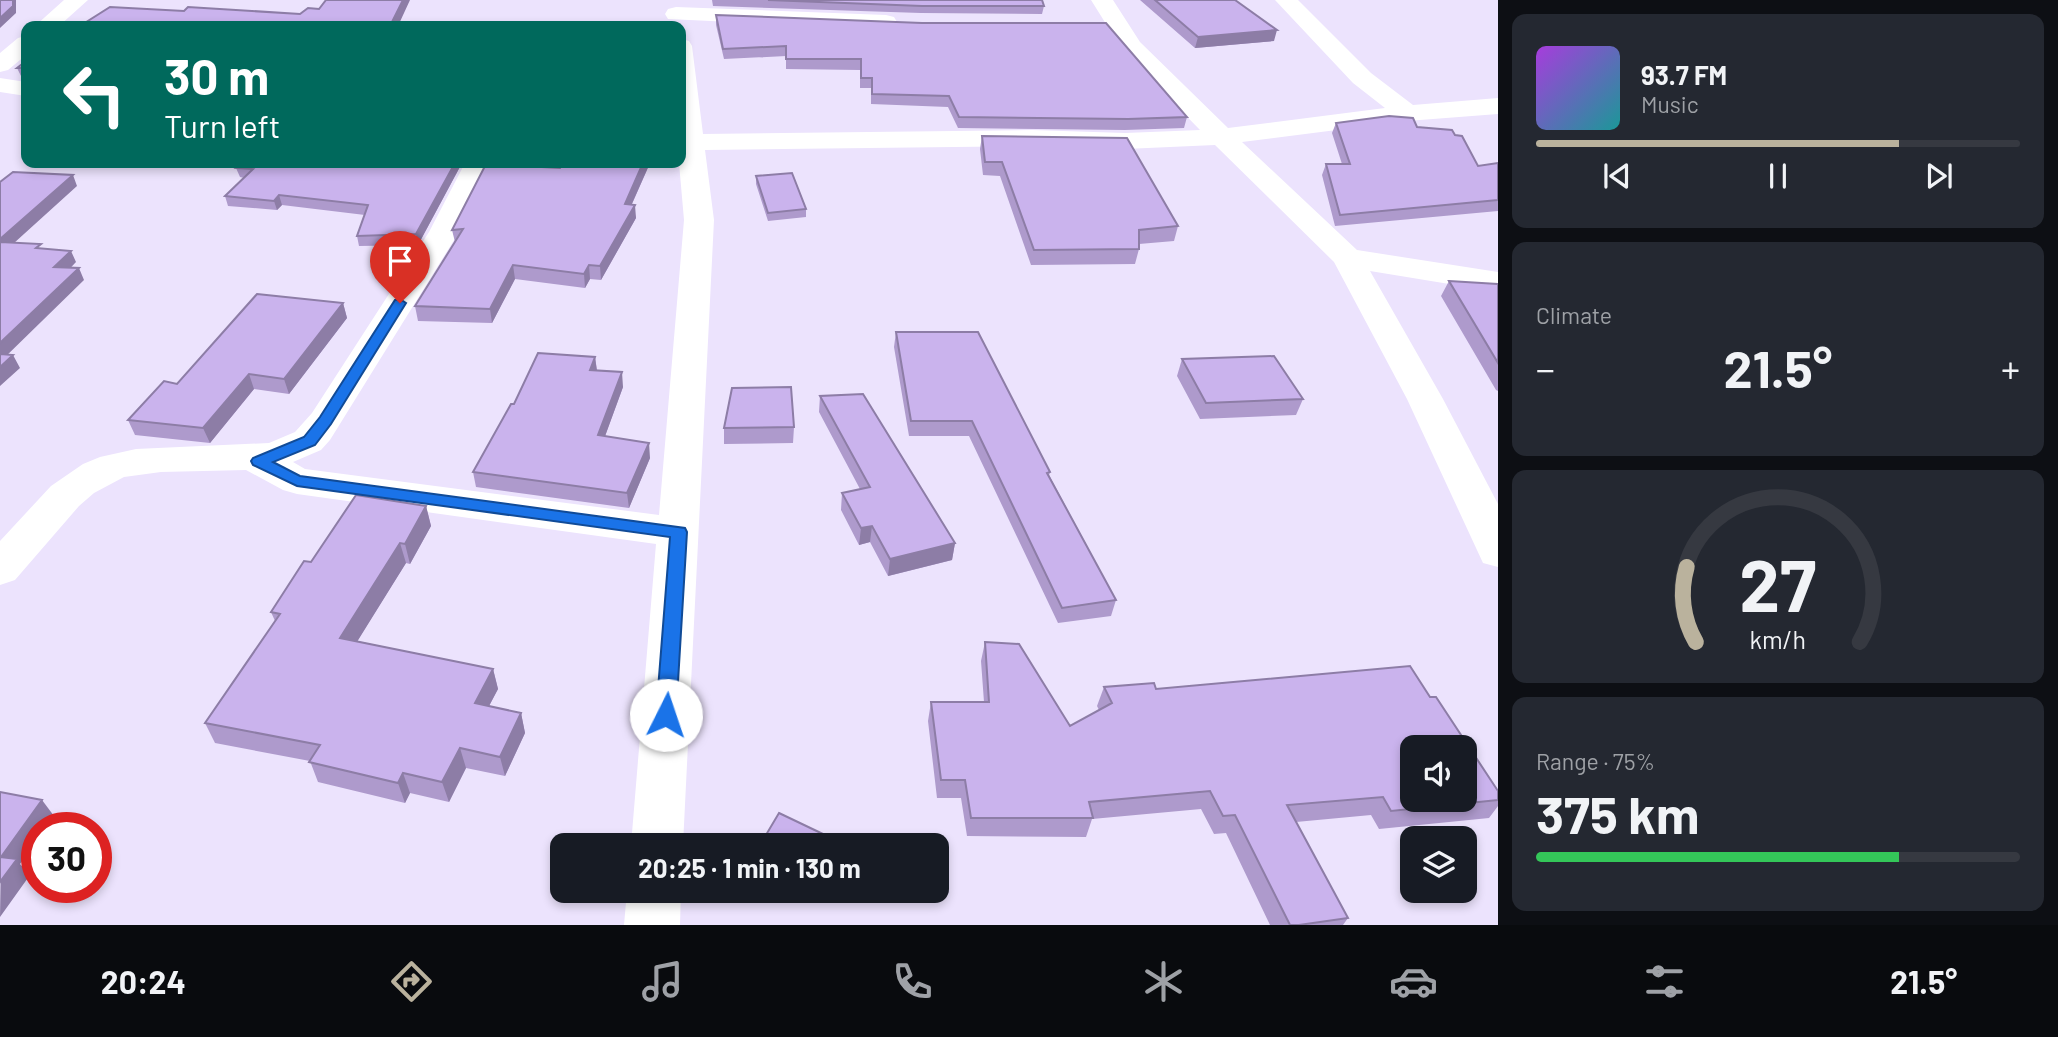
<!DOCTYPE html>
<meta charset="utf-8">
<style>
body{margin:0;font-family:Barlow,sans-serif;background:#242831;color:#f1f3f6;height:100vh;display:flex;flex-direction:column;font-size:26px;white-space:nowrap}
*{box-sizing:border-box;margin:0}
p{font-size:23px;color:#9ea1a6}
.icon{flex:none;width:38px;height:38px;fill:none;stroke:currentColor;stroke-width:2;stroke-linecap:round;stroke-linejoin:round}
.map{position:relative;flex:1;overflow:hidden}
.panel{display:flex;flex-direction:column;gap:14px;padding:14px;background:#0d0f14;width:560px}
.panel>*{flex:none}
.banner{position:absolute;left:21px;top:21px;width:665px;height:147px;border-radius:14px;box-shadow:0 4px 10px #0003;background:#00695c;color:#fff;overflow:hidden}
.fabs{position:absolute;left:1400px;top:735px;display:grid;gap:14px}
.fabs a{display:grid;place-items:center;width:77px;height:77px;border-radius:14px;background:#171b24;box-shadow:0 4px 10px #0003;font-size:35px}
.speed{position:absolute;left:21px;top:812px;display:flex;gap:14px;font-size:35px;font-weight:700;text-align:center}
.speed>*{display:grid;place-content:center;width:91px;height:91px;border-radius:50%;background:#171b24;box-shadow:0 4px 10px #0003;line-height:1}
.speed .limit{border:10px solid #d22;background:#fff;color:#111}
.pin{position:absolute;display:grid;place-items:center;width:60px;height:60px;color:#fff;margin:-72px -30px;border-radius:50% 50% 50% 0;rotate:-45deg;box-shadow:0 0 7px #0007}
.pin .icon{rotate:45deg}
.me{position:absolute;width:77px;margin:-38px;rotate:4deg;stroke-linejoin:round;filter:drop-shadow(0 0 5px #0008)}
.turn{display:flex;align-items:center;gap:24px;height:147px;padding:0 28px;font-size:32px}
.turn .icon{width:91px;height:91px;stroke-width:2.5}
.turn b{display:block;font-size:49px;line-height:60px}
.big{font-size:52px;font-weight:700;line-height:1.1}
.panel .card{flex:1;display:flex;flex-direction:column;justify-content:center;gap:10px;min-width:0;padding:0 24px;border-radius:14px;background:#242831}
.panel .dial{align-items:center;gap:0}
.dial svg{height:182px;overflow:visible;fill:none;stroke:#363941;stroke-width:7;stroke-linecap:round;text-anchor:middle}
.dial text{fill:#f1f3f6;stroke:none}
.song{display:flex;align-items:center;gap:21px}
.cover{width:84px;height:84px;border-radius:10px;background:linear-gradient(135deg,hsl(280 70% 55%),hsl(180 70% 35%))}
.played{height:7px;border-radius:4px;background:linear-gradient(90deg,#bab29d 75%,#363941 75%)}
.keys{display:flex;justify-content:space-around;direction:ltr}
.heat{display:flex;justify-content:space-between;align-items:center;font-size:38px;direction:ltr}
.charge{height:10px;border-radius:5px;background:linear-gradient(90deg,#34c759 75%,#363941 0)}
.trip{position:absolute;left:550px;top:833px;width:399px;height:70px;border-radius:14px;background:#171b24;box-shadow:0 4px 10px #0003;font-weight:700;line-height:70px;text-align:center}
.tab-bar{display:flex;height:112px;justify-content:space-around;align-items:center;background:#090b0e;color:#9ea1a6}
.tab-bar .icon{width:49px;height:49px}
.tab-bar .on{color:#bab29d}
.tab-bar b{font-size:32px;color:#f1f3f6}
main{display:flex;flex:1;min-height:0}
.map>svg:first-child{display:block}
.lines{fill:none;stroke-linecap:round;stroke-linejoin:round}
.minor{fill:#fff;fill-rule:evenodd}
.wall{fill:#ae9acc}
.shaded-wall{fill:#8d7da6}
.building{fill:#cab3ed;stroke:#8d7da6;stroke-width:2;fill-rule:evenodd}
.route{fill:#1a73e8;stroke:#114b97;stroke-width:2}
</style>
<main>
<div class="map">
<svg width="1498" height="925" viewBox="0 0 1498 925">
<rect width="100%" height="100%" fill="#ece3fd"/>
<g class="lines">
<path class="minor" d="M64,0H88L59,26H35Z
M1091,0H1113L1140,42L1228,128L1385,108L1353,83L1275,0H1298L1371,73L1413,105L1498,98V114L1407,121L1242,142L1357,250L1498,272V292L1370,271L1443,399L1498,504V567L1483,563L1407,399L1334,262L1215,145L1125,149L1032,146L705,150L714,220L683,845H631L656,544L297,494L283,490L246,470L161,472L124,477L94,493L79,506L15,580L0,585V541L51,486L83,464L100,457L136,449L269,443L295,432L312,413L429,232L465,163H492L459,232L330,440L321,450L293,462L305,469L659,515L684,220L679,163L681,39L689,41L692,46L703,134L1032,130L1125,133L1200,130L1123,51Z
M676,7L886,15L894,17L897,22L894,27L886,29L668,19L665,14L668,9Z
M26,36V55L8,70L0,72V53L18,38Z
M0,78L26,82V96L0,92Z
M627,891H681L680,925H624Z"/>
</g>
<path class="wall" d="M712,0H1042L1044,6L1042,14L921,13L713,6Z
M1140,0H1235L1274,41L1195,48Z
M716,15L1187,117L1184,128L1125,130L958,128L948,107L871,104V88H860V70L786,69V56L724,59L716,25Z
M26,61V79L22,78L17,68Z
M1336,123L1417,127L1455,135L1478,166L1498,163V211L1335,226L1322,175L1326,164H1342L1332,133Z
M982,136L1178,226L1174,241L1139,244V249L1135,264L1031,265L1000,176L983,175L980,149Z
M462,163L418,245L359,246L357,236L365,215L282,205L277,210L228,206L225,196L244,178L240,177L236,168Z
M650,163L632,204L636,218L601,280L590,279L585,288L515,279L492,323L418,321L415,306L455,242L452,230L560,168Z
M756,176L806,209V217L768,221L756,184Z
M1449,281L1498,284V391L1496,390L1441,296Z
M343,303L347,318L289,394L254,389L210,443L135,435L128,420L177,384Z
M896,332L1050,472L1049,475L1116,600L1111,616L1058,623L969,436H909L894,347Z
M595,357L597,370L623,387L605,436L650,458L629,508L476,487L473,472L514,404Z
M1182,359L1303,399L1296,415L1200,419L1177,376Z
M820,396L955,543L952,560L888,576L870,542L859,545L841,510L842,493L860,489L819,412Z
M794,427L793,443L724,444V428Z
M426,506L431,526L410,564L406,563L357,641L493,669L498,689L489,706L521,713L525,733L505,776L466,768L449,802L410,793L405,803L318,782L310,761L215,743L205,723L275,621L271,612L311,562Z
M985,642L1070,726L1099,710L1097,706L1104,687L1430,697L1498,791V806L1489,818L1379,829L1371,815L1296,822L1348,918L1343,925H1270L1226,833L1214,834L1201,809L1092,819L1086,837L967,836L961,798H937L928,721L931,702H984L981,661Z"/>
<path class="shaded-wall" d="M13,0H16V13L0,28V18Z
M403,0H410L398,26H390Z
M1277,30L1274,41L1195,48L1198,37Z
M455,163H462L418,245L416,234Z
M643,163H650L626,217L625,204Z
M73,175L77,186L3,253L0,248V239Z
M279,195L282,205L277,210L274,201Z
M635,205L636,218L601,280L600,266Z
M71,251L76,262L60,279L54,267Z
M513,265L515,279L492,323L490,309Z
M589,265L590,279L585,288L584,274Z
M79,268L84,280L0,362V343Z
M343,303L347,318L289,394L284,379Z
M13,355L20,368L0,386V367Z
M595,357L597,372L590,370Z
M622,372L623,387L600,450L598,435Z
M249,374L254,389L210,443L203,428Z
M649,443L650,458L629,508L627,493Z
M426,506L431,526L410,564L405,544Z
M872,526L870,542L859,545L861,528Z
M400,543L406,563L347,658L340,638Z
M955,543L952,560L888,576L890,559Z
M493,669L498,689L480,723L475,703Z
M521,713L525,733L505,776L500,757Z
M460,748L466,768L449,802L442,782Z
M403,773L410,793L405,803L398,783Z
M42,800L54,816L46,828H37V841L20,864L30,875L0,917L1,857Z"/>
<path class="building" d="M0,0H13V6L0,18Z
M326,0H403L390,26H80L110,7L184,11L188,7L300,14L308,8L319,9Z
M768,0H1042L1044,6H922Z
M1155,0H1235L1277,30L1198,37Z
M716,15L922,23H1106L1187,117L1128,119L959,117L949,96L872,94V78H861V59H786V46L723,49Z
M26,61V68H17Z
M1389,116L1413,118L1417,127L1452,130L1455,135L1462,136L1478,166L1498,163V200L1340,215L1326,164H1350L1336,123Z
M982,136L1127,138L1178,226L1139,230V249L1034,250L1002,162H985Z
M242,163H455L416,234L357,236L368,205L279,195L274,201L225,196L253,169L236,168Z
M563,163H643L625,204L635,205L600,266L589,265L584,274L513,265L490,309L415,306L463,229L452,230L486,164L560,168Z
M13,172L73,175L0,239V182Z
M792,173L806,209L768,213L756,176Z
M0,242L41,244L36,248L71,251L54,267L79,268L0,343Z
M1449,281L1498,284V363Z
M257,294L343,303L284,379L249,374L203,428L128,420L164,381L177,384Z
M896,332H978L1050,472L1047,473L1116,600L1062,608L972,421H911Z
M538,353L595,357L590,370L622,372L598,435L649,443L627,493L473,472L511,404H514Z
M0,354L13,355L0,367Z
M1274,356L1303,399L1206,403L1182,359Z
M791,387L794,427L724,428L732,388Z
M863,394L955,543L890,559L872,526L861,528L842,493L870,487L820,396Z
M356,495L426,506L405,544L400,543L340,638L493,669L475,703L521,713L500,757L460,748L442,782L403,773L398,783L309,762L320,745L205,723L280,614L271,612L304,561L311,562Z
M985,642L1019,644L1070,726L1112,703L1104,687L1154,683L1156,689L1410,666L1430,697H1436L1498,791V800L1391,811L1383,797L1287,805L1348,918L1299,925H1290L1235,815L1223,816L1210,791L1089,802L1093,818H971L965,780H941L931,702H989ZM1412,747H1465V800H1412Z
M0,792L42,800L1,857L17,859L0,882Z
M779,813L846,845H760Z"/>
<path class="route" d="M400,299L406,303L331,424L315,445L273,462L300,476L685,528L687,532L676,715L673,721L666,723L659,721L656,715L670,537L297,486L253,465L251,461L253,458L304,437L320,417L395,300Z"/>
</svg>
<div class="fabs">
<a><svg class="icon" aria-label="sound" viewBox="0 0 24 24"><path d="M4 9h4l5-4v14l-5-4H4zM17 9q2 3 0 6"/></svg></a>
<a><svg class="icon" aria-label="layers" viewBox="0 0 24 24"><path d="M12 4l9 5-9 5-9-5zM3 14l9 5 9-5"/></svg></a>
</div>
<div class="speed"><div class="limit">30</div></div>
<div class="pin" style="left:400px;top:303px;background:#d93025"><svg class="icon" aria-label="arrive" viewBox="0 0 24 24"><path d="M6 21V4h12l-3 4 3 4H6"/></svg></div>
<svg class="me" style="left:666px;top:715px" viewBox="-20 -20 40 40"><circle r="19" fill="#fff"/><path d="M0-13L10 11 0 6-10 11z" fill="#1a73e8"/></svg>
<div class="trip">20:25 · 1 min · 130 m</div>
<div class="banner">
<div class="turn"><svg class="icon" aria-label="left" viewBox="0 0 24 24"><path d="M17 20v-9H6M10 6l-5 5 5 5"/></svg><div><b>30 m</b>Turn left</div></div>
</div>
</div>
<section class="panel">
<div class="card">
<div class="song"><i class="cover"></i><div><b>93.7 FM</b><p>Music</p></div></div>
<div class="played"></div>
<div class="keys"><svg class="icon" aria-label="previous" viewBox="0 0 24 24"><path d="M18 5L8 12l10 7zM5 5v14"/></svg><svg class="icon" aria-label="pause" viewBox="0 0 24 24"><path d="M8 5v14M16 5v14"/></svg><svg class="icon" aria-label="next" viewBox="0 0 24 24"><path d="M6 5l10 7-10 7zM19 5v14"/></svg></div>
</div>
<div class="card"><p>Climate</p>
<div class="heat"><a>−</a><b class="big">21.5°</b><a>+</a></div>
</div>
<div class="card dial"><svg viewBox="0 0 100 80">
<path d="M14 69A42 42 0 1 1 86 69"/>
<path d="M14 69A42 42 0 0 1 10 36" stroke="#bab29d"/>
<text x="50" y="56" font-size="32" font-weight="700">27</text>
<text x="50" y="72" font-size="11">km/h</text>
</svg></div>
<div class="card"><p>Range · 75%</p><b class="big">375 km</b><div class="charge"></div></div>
</section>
</main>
<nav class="tab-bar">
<b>20:24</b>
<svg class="icon on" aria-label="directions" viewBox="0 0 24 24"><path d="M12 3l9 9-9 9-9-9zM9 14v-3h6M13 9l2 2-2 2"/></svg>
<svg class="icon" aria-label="music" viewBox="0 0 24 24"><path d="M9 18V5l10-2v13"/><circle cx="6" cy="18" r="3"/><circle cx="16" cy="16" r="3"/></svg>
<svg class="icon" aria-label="phone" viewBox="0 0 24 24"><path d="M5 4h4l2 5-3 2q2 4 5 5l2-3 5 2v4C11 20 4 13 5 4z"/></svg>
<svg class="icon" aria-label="climate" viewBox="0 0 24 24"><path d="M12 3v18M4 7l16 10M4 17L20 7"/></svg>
<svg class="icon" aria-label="car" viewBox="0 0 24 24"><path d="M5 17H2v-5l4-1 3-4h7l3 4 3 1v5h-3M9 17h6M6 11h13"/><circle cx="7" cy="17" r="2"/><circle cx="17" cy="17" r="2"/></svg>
<svg class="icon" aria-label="filters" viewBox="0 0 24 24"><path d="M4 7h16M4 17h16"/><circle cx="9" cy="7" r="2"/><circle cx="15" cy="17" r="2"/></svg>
<b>21.5°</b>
</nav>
